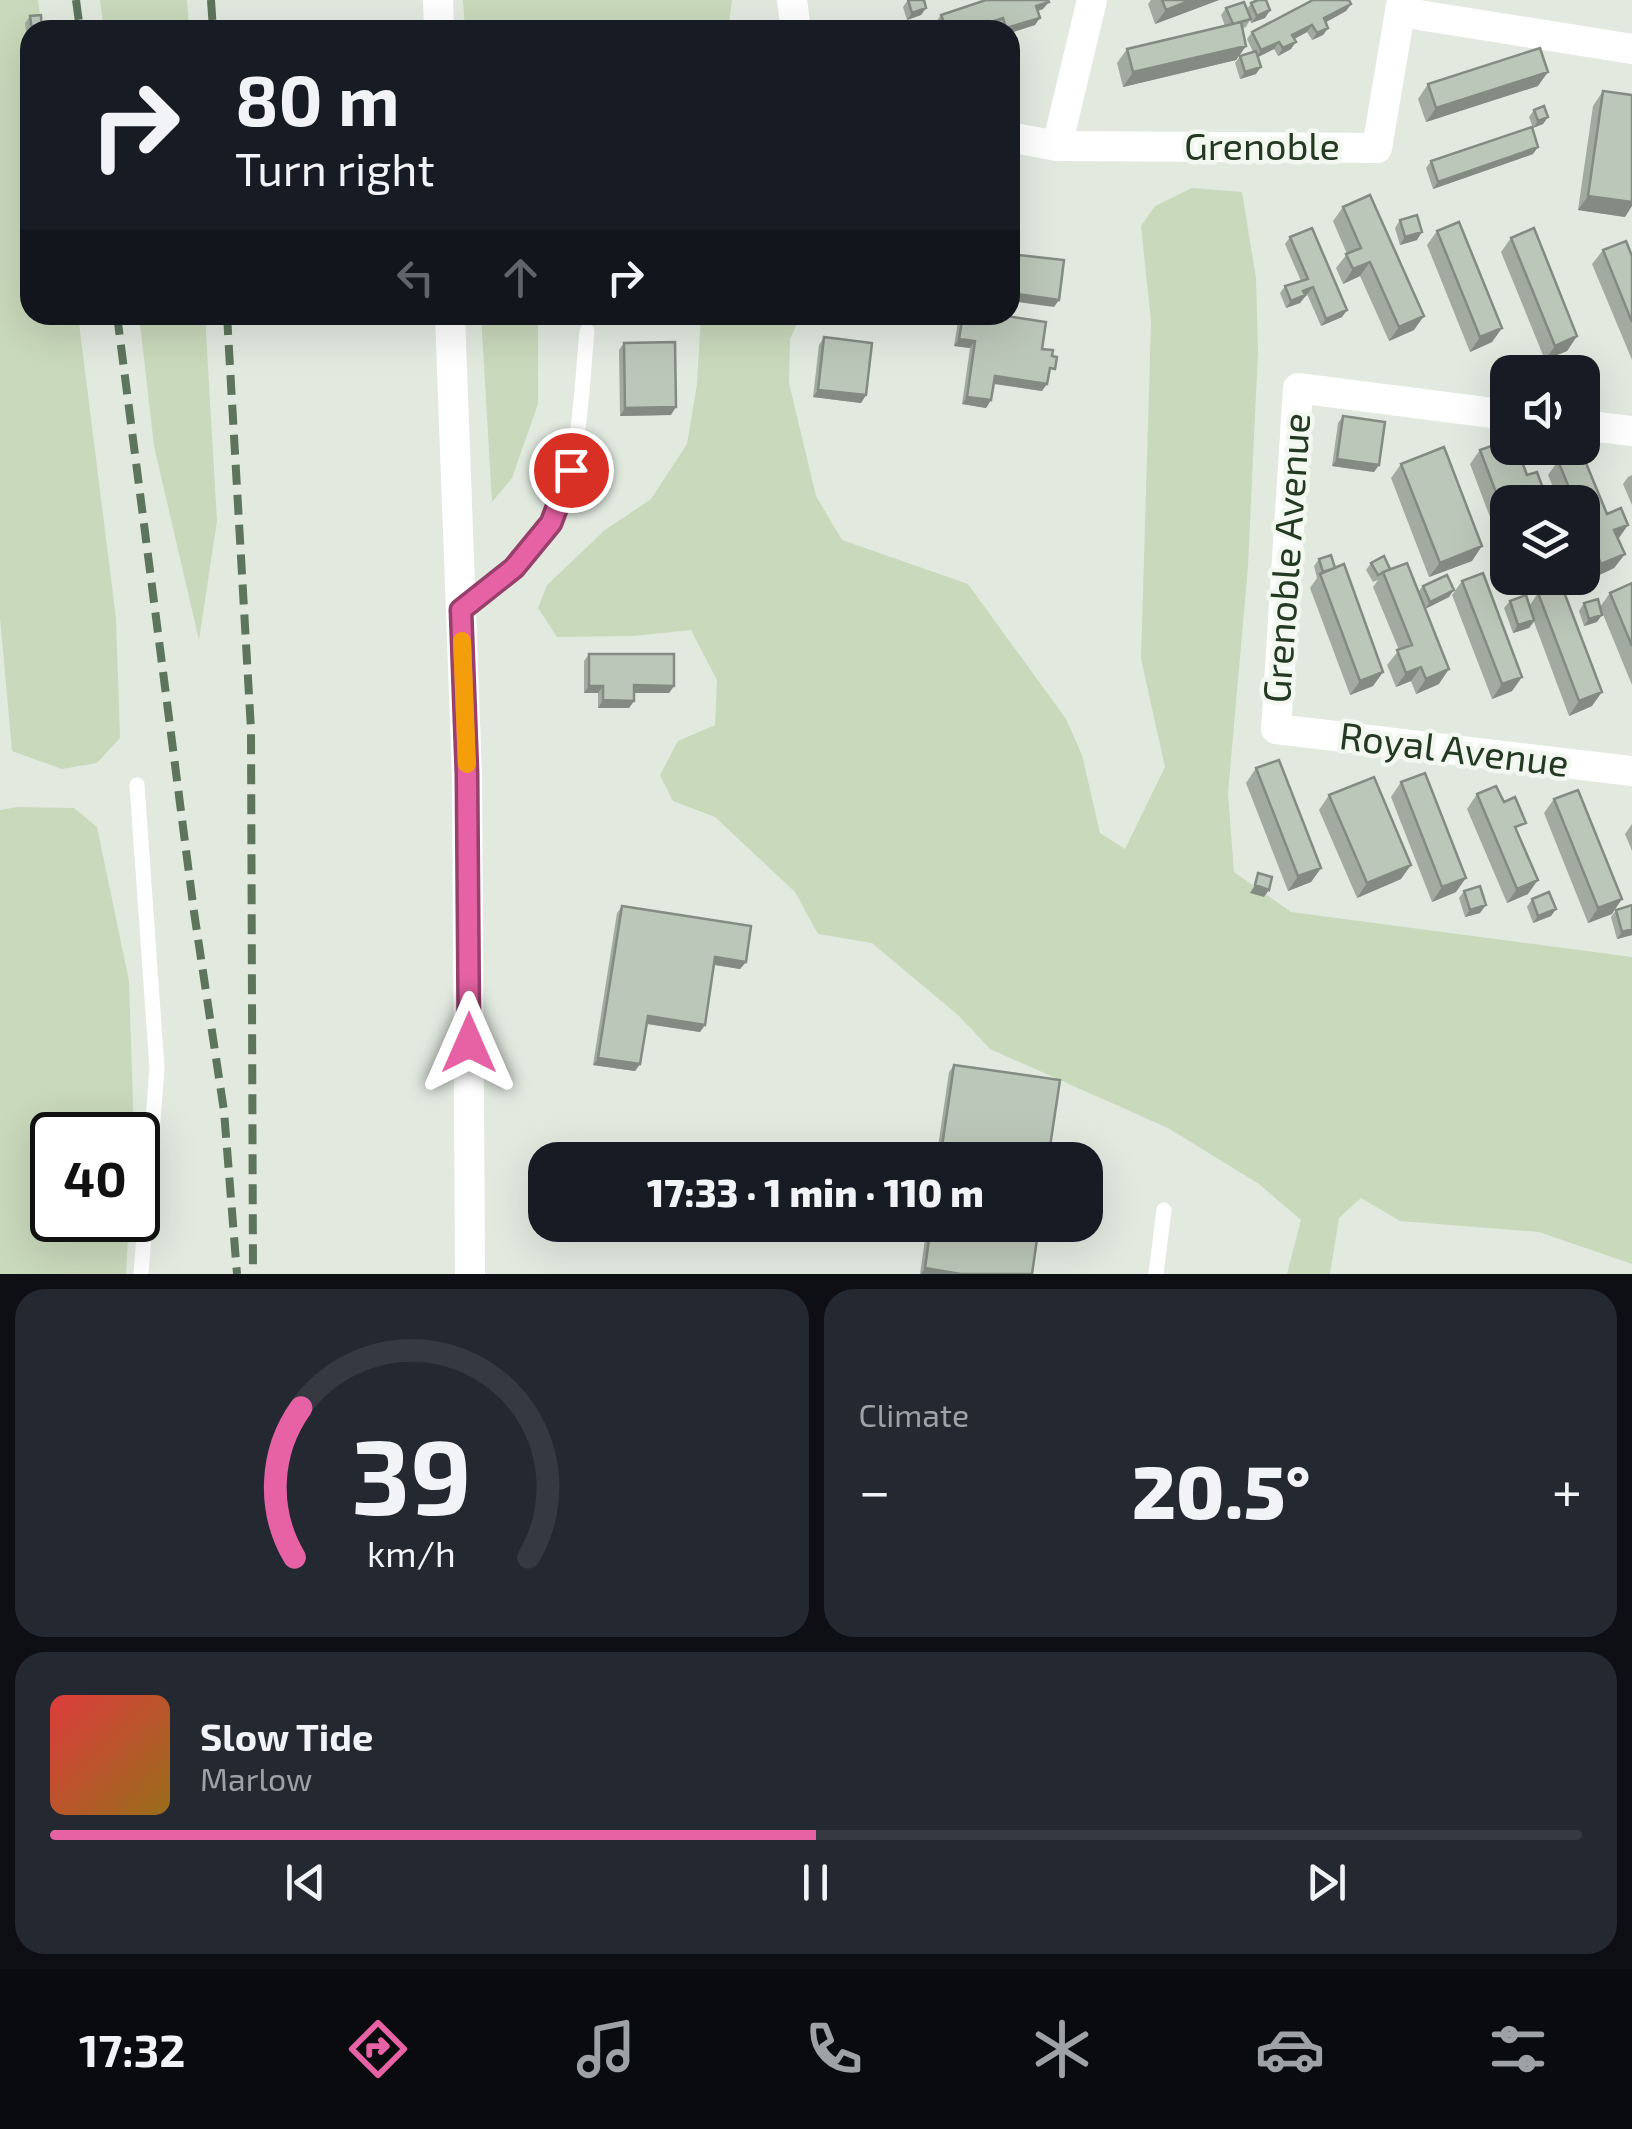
<!DOCTYPE html>
<meta charset="utf-8">
<style>
body{margin:0;font-family:"Exo 2",sans-serif;background:#242831;color:#f1f3f6;height:100vh;display:flex;flex-direction:column;font-size:38px;white-space:nowrap}
*{box-sizing:border-box;margin:0}
p{font-size:32px;color:#9ea1a6}
.icon{flex:none;width:55px;height:55px;fill:none;stroke:currentColor;stroke-width:2;stroke-linecap:round;stroke-linejoin:round}
.map{position:relative;height:1274px;overflow:hidden}
.sheet{display:flex;flex-direction:column;gap:15px;padding:15px;background:#0d0f14;flex:1}
.sheet>*{flex:none}
.guide{position:absolute;left:20px;top:20px;width:1000px;height:305px;border-radius:30px;box-shadow:0 10px 40px #0002;background:#171b24;color:#f1f3f6;overflow:hidden}
.controls{position:absolute;left:1490px;top:355px;display:grid;gap:20px}
.controls a{display:grid;place-items:center;width:110px;height:110px;border-radius:20px;background:#171b24;box-shadow:0 10px 40px #0002;font-size:50px}
.speed{position:absolute;left:30px;top:1112px;display:flex;gap:20px;font-size:50px;font-weight:700;text-align:center}
.speed>*{display:grid;place-content:center;width:130px;height:130px;border-radius:50%;background:#171b24;box-shadow:0 10px 40px #0002;line-height:1}
.speed .limit{border:5px solid #111;border-radius:15px;background:#fff;color:#111}
.pin{position:absolute;display:grid;place-items:center;width:85px;height:85px;color:#fff;margin:-42px;border:5px solid #fff;border-radius:50%;box-shadow:0 2px 10px #0007}
.me{position:absolute;width:110px;margin:-55px;rotate:0deg;stroke-linejoin:round;filter:drop-shadow(0 0 8px #0008)}
.turn{display:flex;align-items:center;gap:35px;height:210px;padding:0 50px;font-size:45px}
.turn .icon{width:130px;height:130px;stroke-width:2.5}
.turn b{display:block;font-size:70px;line-height:85px}
.lanes{display:flex;align-items:center;height:95px;padding:0 50px;background:#0003;justify-content:center;gap:50px;direction:ltr}
.lanes .off{opacity:.35}
.big{font-size:75px;font-weight:800;line-height:1.1}
.sheet .card{flex:1;display:flex;flex-direction:column;justify-content:center;gap:15px;min-width:0;padding:0 35px;border-radius:30px;background:#242831}
.sheet .dial{align-items:center;gap:0}
.dial svg{height:260px;overflow:visible;fill:none;stroke:#363941;stroke-width:7;stroke-linecap:round;text-anchor:middle}
.dial text{fill:#f1f3f6;stroke:none}
.song{display:flex;align-items:center;gap:30px}
.cover{width:120px;height:120px;border-radius:15px;background:linear-gradient(135deg,hsl(0 70% 55%),hsl(40 70% 35%))}
.played{height:10px;border-radius:5px;background:linear-gradient(90deg,#e662a4 50%,#363941 50%)}
.keys{display:flex;justify-content:space-around;direction:ltr}
.heat{display:flex;justify-content:space-between;align-items:center;font-size:55px;direction:ltr}
.sheet .tiles{flex:1;display:grid;gap:15px;grid-template-columns:1fr 1fr}
.card:last-child{grid-column:span 2}
.trip{position:absolute;left:528px;top:1142px;width:575px;height:100px;border-radius:30px;background:#171b24;box-shadow:0 10px 40px #0002;font-weight:800;line-height:100px;text-align:center}
.menu{display:flex;height:160px;justify-content:space-around;align-items:center;background:#090b0e;color:#9ea1a6}
.menu .icon{width:70px;height:70px}
.menu .active{color:#e662a4}
.menu b{font-size:45px;color:#f1f3f6}
.map>svg:first-child{display:block}
.green{fill:#c9d9bb}
.lines{fill:none;stroke-linecap:round;stroke-linejoin:round}
.service{stroke:#fff;stroke-width:15}
.minor{stroke:#fff;stroke-width:30}
.tertiary{stroke:#fff;stroke-width:30}
.rail{stroke:#5d745d;stroke-width:8;stroke-dasharray:20 10;stroke-linecap:butt}
.wall{fill:#a1ab9f}
.shaded-wall{fill:#838b82}
.building{fill:#bbc7b9;stroke:#838b82;stroke-width:2.5}
.route-casing{stroke:#96406b;stroke-width:25}
.route{stroke:#e662a4;stroke-width:18}
.slow{stroke:#f59e0b;stroke-width:18}
.labels{text-anchor:middle;stroke-width:9;stroke-linejoin:round;paint-order:stroke}
.street-label{font-size:38px;fill:#233922;stroke:#f2f7f0}
</style>
<div class="map">
<svg width="1632" height="1274" viewBox="0 0 1632 1274">
<rect width="100%" height="100%" fill="#e2eae0"/>
<path class="green" d="M0,0H38L42,30H30V315H78L116,618L120,738L97,763L62,769L12,751L0,618Z
M100,0H187L189,30H104Z
M463,0H732L728,30H465Z
M1192,188L1242,192L1256,278L1258,351L1248,567L1228,793L1234,872L1291,912L1632,957V1264L1539,1232L1400,1221L1361,1198L1339,1218L1330,1274H1287L1301,1220L1259,1184L1168,1128L990,1049L959,1016L872,943L818,934L795,892L715,817L673,801L660,775L678,741L715,725L717,680L691,630L634,636L557,637L538,608L547,585L605,530L651,499L687,444L697,384L701,315H801L790,339L789,383L816,496L842,540L968,584L1066,719L1082,755L1100,833L1125,849L1165,767L1141,659L1151,322L1141,226L1155,206Z
M139,315H205L217,521L199,640L154,446Z
M481,315H538V404L512,478L492,502Z
M17,807L74,808L97,827L129,981L134,1135H52V1220H129L126,1274H0V810Z"/>
<g class="lines">
<path class="service" d="M461,610C493,585 530,559 551,523C581,471 581,390 587,331
M137,785L157,1068L141,1274
M1156,1274L1164,1210"/>
<path class="minor" d="M792,0L796,30
M1400,12L1632,49
M1010,137L1057,146L1377,148L1402,0
M1057,146L1092,0
M1508,415L1298,388L1276,729L1632,771
M1582,425L1632,431"/>
<path class="tertiary" d="M438,0L439,30
M450,315L467,774L470,1274"/>
<path class="rail" d="M76,0L80,30
M211,0L213,30
M117,315L194,912L224,1111L237,1274
M227,315L251,730L253,1274"/>
</g>
<path class="wall" d="M908,0L926,8L921,15L907,20L903,7Z
M1151,0H1219L1155,24L1148,4Z
M1251,3L1270,10L1265,18L1251,23L1250,20L1246,27L1243,28L1246,46L1236,60L1123,87L1117,63L1127,49L1225,26L1221,15L1226,8L1247,9Z
M1351,4L1346,11L1326,22L1328,28L1323,35L1312,40L1307,32L1294,39L1291,49L1278,56L1274,49L1258,57L1256,74L1240,79L1235,63L1240,56L1253,52L1247,39L1252,32Z
M1043,9L1038,11L1035,25L1010,33V30H999L997,25L983,30H939L936,22L941,15Z
M30,16L42,30H30V40H27L25,23Z
M1428,84L1538,86L1426,122L1418,99Z
M1603,91L1625,217L1578,210L1593,106Z
M1534,110L1548,117L1543,124L1533,128L1529,117Z
M1533,154L1433,189L1426,168L1431,161Z
M1343,207L1414,330L1389,341L1360,276L1343,284L1336,268L1347,254L1333,221Z
M1400,220L1417,240L1400,245L1395,228Z
M1437,231L1502,328L1492,342L1470,352L1427,245Z
M1290,237L1347,310L1342,317L1321,326L1307,294L1305,295L1300,303L1286,308L1280,293L1285,286L1301,281L1285,244Z
M1511,238L1577,336L1567,351L1545,360L1501,252Z
M1603,250L1632,256V360L1592,264Z
M959,315H1000L1042,349L1050,377L1048,376L1042,391L993,384L991,400L986,408L962,404L970,348L954,346Z
M824,337L866,395L861,403L813,397L819,345Z
M624,343L671,415L620,416L619,350Z
M1343,416L1374,472L1332,466L1338,423Z
M1480,450L1512,459L1527,475L1508,502V565L1470,464Z
M1558,461L1607,514L1628,525L1618,539L1625,554L1614,568L1591,579L1582,558V502H1559L1548,475Z
M1401,464L1472,561L1429,577L1391,478Z
M1632,475V505L1623,484L1628,477Z
M1319,559L1335,568L1383,672L1373,686L1350,695L1310,588L1317,578L1314,566Z
M1371,563L1390,569L1418,592L1423,586L1449,597L1425,609L1439,684L1416,694L1411,681L1396,687L1387,665L1399,650L1373,587L1378,580L1373,582L1366,570Z
M1542,578H1565L1564,580L1545,587Z
M1462,581L1522,677L1512,691L1492,699L1452,595Z
M1632,583V685L1600,607L1610,593Z
M1538,593L1592,706L1569,716L1534,622L1529,628L1513,633L1504,608L1510,601L1530,605Z
M1584,603L1597,622L1584,626L1579,611Z
M589,654L674,686L669,693H634V701L629,708H598V693H584V661Z
M1256,768L1321,868L1311,882L1288,891L1246,783Z
M1401,782L1456,892L1432,902L1391,797Z
M1477,794L1518,834L1528,894L1507,903L1467,809Z
M1329,795L1401,879L1357,898L1319,810Z
M1554,799L1612,914L1588,923L1544,813Z
M1632,824V851L1625,834Z
M1464,891L1480,913L1465,917L1459,898Z
M1532,899L1556,909L1551,916L1533,923L1527,907Z
M622,906L746,962L740,969L714,965L705,1025L700,1032L646,1024L640,1064L635,1071L593,1065L617,913Z
M1616,910L1632,935L1617,939L1611,917Z
M954,1065L1048,1160H936L949,1072Z
M927,1225H1039L1032,1274H920Z"/>
<path class="shaded-wall" d="M1191,0H1219L1155,24L1166,10Z
M1049,2L1043,9L1031,13L1036,6Z
M1351,4L1346,11L1319,26L1324,18Z
M926,8L921,15L907,20L912,13Z
M1270,10L1265,18L1251,23L1257,16Z
M1003,18L997,25L983,30H966Z
M1040,18L1035,25L1010,33V30H1005Z
M1312,25L1307,32L1287,43L1292,35Z
M1328,28L1323,35L1312,40L1317,33Z
M1279,42L1274,49L1256,58L1261,50Z
M1296,42L1291,49L1278,56L1283,48Z
M1246,46L1236,60L1123,87L1133,72Z
M1261,67L1256,74L1240,79L1245,72Z
M1548,72L1538,86L1426,122L1436,108Z
M1548,117L1543,124L1533,128L1538,121Z
M1538,147L1533,154L1433,189L1438,182Z
M1588,196L1632,202V206L1625,217L1578,210Z
M1422,232L1417,240L1400,245L1405,237Z
M1370,262L1360,276L1343,284L1353,269Z
M1313,287L1300,303L1286,308L1291,301L1303,291Z
M1010,293L1059,300L1054,307L1010,301Z
M1347,310L1342,317L1321,326L1326,319Z
M1424,316L1414,330L1389,341L1399,327Z
M1502,328L1492,342L1470,352L1480,337Z
M1577,336L1567,351L1545,360L1555,346Z
M959,339L975,341L970,348L954,346Z
M995,376L1047,384L1042,391L990,383Z
M818,390L866,395L861,403L813,397Z
M967,397L991,400L986,408L962,404Z
M676,407L671,415L620,416L625,408Z
M1337,459L1379,465L1374,472L1332,466Z
M1628,525L1618,539L1614,530Z
M1482,546L1472,561L1429,577L1440,563Z
M1625,554L1614,568L1591,579L1601,564Z
M1555,578H1565L1564,580L1545,587L1551,579Z
M1454,590L1449,597L1425,609L1430,602Z
M1602,615L1597,622L1584,626L1589,619Z
M1534,620L1529,628L1513,633L1518,625Z
M1421,667L1411,681L1396,687L1406,673Z
M1449,669L1439,684L1416,694L1426,679Z
M1383,672L1373,686L1350,695L1360,681Z
M1522,677L1512,691L1492,699L1502,684Z
M634,685L674,686L669,693H629Z
M589,686H603L598,693H584Z
M1602,692L1592,706L1569,716L1579,701Z
M603,700L634,701L629,708H598Z
M1411,865L1401,879L1357,898L1367,883Z
M1321,868L1311,882L1288,891L1298,876Z
M1466,878L1456,892L1432,902L1442,887Z
M1538,880L1528,894L1507,903L1517,889Z
M1255,885L1269,890L1264,897L1250,893Z
M1622,899L1612,914L1588,923L1598,908Z
M1486,905L1480,913L1465,917L1470,910Z
M1556,909L1551,916L1533,923L1538,916Z
M1632,929V935L1617,939L1622,932Z
M715,957L746,962L740,969L710,964Z
M648,1016L705,1025L700,1032L643,1023Z
M598,1058L640,1064L635,1071L593,1065Z
M925,1268L961,1274H921Z"/>
<path class="building" d="M908,0H924L926,8L912,13Z
M986,0H1048L1049,2L1036,6L1040,18L1006,28L1003,18L966,30H947L941,15Z
M1162,0H1191L1166,10Z
M1258,0H1266L1270,10L1257,16L1251,3Z
M1313,0H1349L1351,4L1324,18L1328,28L1317,33L1312,25L1292,35L1296,42L1283,48L1279,42L1261,50L1252,32Z
M1244,2L1251,19L1233,24L1226,8Z
M41,15L42,30H32L30,16Z
M1241,22L1246,46L1133,72L1127,49Z
M1540,48L1548,72L1436,108L1428,84Z
M1256,51L1261,67L1245,72L1240,56Z
M1603,91L1632,95V202L1588,196Z
M1544,106L1548,117L1538,121L1534,110Z
M1532,127L1538,147L1438,182L1431,161Z
M1370,195L1424,316L1399,327L1370,262L1353,269L1346,254L1361,248L1343,207Z
M1417,215L1422,232L1405,237L1400,220Z
M1459,222L1502,328L1480,337L1437,231Z
M1312,228L1347,310L1326,319L1313,287L1303,291L1305,295L1291,301L1285,286L1308,279L1290,237Z
M1534,228L1577,336L1555,346L1511,238Z
M1626,241L1632,256V322L1603,250Z
M1010,254L1064,260L1059,300L1010,293Z
M963,315H1000L1046,322L1042,349L1053,350L1052,356L1057,357L1055,369L1050,368L1047,384L995,376L991,400L967,397L975,341L959,339Z
M824,337L872,343L866,395L818,390Z
M675,342L676,407L625,408L624,343Z
M1343,416L1385,422L1379,465L1337,459Z
M1505,441L1512,459L1520,456L1527,475L1537,472L1548,502H1508V524L1480,450Z
M1444,447L1482,546L1440,563L1401,464Z
M1581,451L1607,514L1621,508L1628,525L1614,530L1625,554L1601,564L1582,520V502H1575L1558,461Z
M1331,555L1335,568L1323,572L1319,559Z
M1384,556L1390,569L1378,575L1371,563Z
M1407,563L1449,669L1426,679L1421,667L1406,673L1397,650L1412,645L1383,572Z
M1344,564L1383,672L1360,681L1320,574Z
M1483,573L1522,677L1502,684L1462,581Z
M1447,575L1454,590L1430,602L1423,586Z
M1632,583V646L1610,593Z
M1561,584L1602,692L1579,701L1538,593Z
M1526,595L1534,620L1518,625L1510,601Z
M1598,599L1602,615L1589,619L1584,603Z
M589,654H674V686L634,685V701L603,700V686H589Z
M1279,760L1321,868L1298,876L1256,768Z
M1425,773L1466,878L1442,887L1401,782Z
M1374,777L1411,865L1367,883L1329,795Z
M1496,786L1504,802L1515,797L1526,823L1515,827L1538,880L1517,889L1477,794Z
M1578,790L1622,899L1598,908L1554,799Z
M1258,873L1272,877L1269,890L1255,885Z
M1480,886L1486,905L1470,910L1464,891Z
M1549,892L1556,909L1538,916L1532,899Z
M1632,905V929L1622,932L1616,910Z
M622,906L751,926L746,962L715,957L705,1025L648,1016L640,1064L598,1058Z
M954,1065L1060,1080L1048,1160H940Z
M931,1225H1039L1032,1274H961L925,1268Z"/>
<g class="lines">
<defs>
<path id="route" d="M469,1043L467,774L461,610L514,568L551,523L571,470"/>
</defs>
<use href="#route" class="route-casing"/>
<use href="#route" class="route"/>
<path class="slow" d="M462,641L467,764"/>
</g>
<g class="labels">
<g class="street-label">
<text x="1262" y="160">Grenoble</text>
<text transform="translate(1287 558) rotate(-86)" y="13">Grenoble Avenue</text>
<text transform="translate(1454 750) rotate(7)" y="13">Royal Avenue</text>
</g>
</g>
</svg>
<div class="controls">
<a><svg class="icon" aria-label="sound" viewBox="0 0 24 24"><path d="M4 9h4l5-4v14l-5-4H4zM17 9q2 3 0 6"/></svg></a>
<a><svg class="icon" aria-label="layers" viewBox="0 0 24 24"><path d="M12 4l9 5-9 5-9-5zM3 14l9 5 9-5"/></svg></a>
</div>
<div class="speed"><div class="limit">40</div></div>
<div class="pin" style="left:571px;top:470px;background:#d93025"><svg class="icon" aria-label="arrive" viewBox="0 0 24 24"><path d="M6 21V4h12l-3 4 3 4H6"/></svg></div>
<svg class="me" style="left:469px;top:1043px" viewBox="-20 -20 40 40"><path d="M0-17L14 15 0 8-14 15z" fill="#e662a4" stroke="#fff" stroke-width="4"/></svg>
<div class="trip">17:33 · 1 min · 110 m</div>
<div class="guide">
<div class="turn"><svg class="icon" aria-label="right" viewBox="0 0 24 24"><path d="M7 20v-9h11M14 6l5 5-5 5"/></svg><div><b>80 m</b>Turn right</div></div>
<div class="lanes"><svg class="icon off" aria-label="left" viewBox="0 0 24 24"><path d="M17 20v-9H6M10 6l-5 5 5 5"/></svg><svg class="icon off" aria-label="ahead" viewBox="0 0 24 24"><path d="M12 20V5M6 11l6-6 6 6"/></svg><svg class="icon" aria-label="right" viewBox="0 0 24 24"><path d="M7 20v-9h11M14 6l5 5-5 5"/></svg></div>
</div>
</div>
<section class="sheet">
<div class="tiles">
<div class="card dial"><svg viewBox="0 0 100 80">
<path d="M14 69A42 42 0 1 1 86 69"/>
<path d="M14 69A42 42 0 0 1 16 23" stroke="#e662a4"/>
<text x="50" y="56" font-size="32" font-weight="700">39</text>
<text x="50" y="72" font-size="11">km/h</text>
</svg></div>
<div class="card"><p>Climate</p>
<div class="heat"><a>−</a><b class="big">20.5°</b><a>+</a></div>
</div>
<div class="card">
<div class="song"><i class="cover"></i><div><b>Slow Tide</b><p>Marlow</p></div></div>
<div class="played"></div>
<div class="keys"><svg class="icon" aria-label="previous" viewBox="0 0 24 24"><path d="M18 5L8 12l10 7zM5 5v14"/></svg><svg class="icon" aria-label="pause" viewBox="0 0 24 24"><path d="M8 5v14M16 5v14"/></svg><svg class="icon" aria-label="next" viewBox="0 0 24 24"><path d="M6 5l10 7-10 7zM19 5v14"/></svg></div>
</div>
</div>
</section>
<nav class="menu">
<b>17:32</b>
<svg class="icon active" aria-label="directions" viewBox="0 0 24 24"><path d="M12 3l9 9-9 9-9-9zM9 14v-3h6M13 9l2 2-2 2"/></svg>
<svg class="icon" aria-label="music" viewBox="0 0 24 24"><path d="M9 18V5l10-2v13"/><circle cx="6" cy="18" r="3"/><circle cx="16" cy="16" r="3"/></svg>
<svg class="icon" aria-label="phone" viewBox="0 0 24 24"><path d="M5 4h4l2 5-3 2q2 4 5 5l2-3 5 2v4C11 20 4 13 5 4z"/></svg>
<svg class="icon" aria-label="climate" viewBox="0 0 24 24"><path d="M12 3v18M4 7l16 10M4 17L20 7"/></svg>
<svg class="icon" aria-label="car" viewBox="0 0 24 24"><path d="M5 17H2v-5l4-1 3-4h7l3 4 3 1v5h-3M9 17h6M6 11h13"/><circle cx="7" cy="17" r="2"/><circle cx="17" cy="17" r="2"/></svg>
<svg class="icon" aria-label="filters" viewBox="0 0 24 24"><path d="M4 7h16M4 17h16"/><circle cx="9" cy="7" r="2"/><circle cx="15" cy="17" r="2"/></svg>
</nav>
